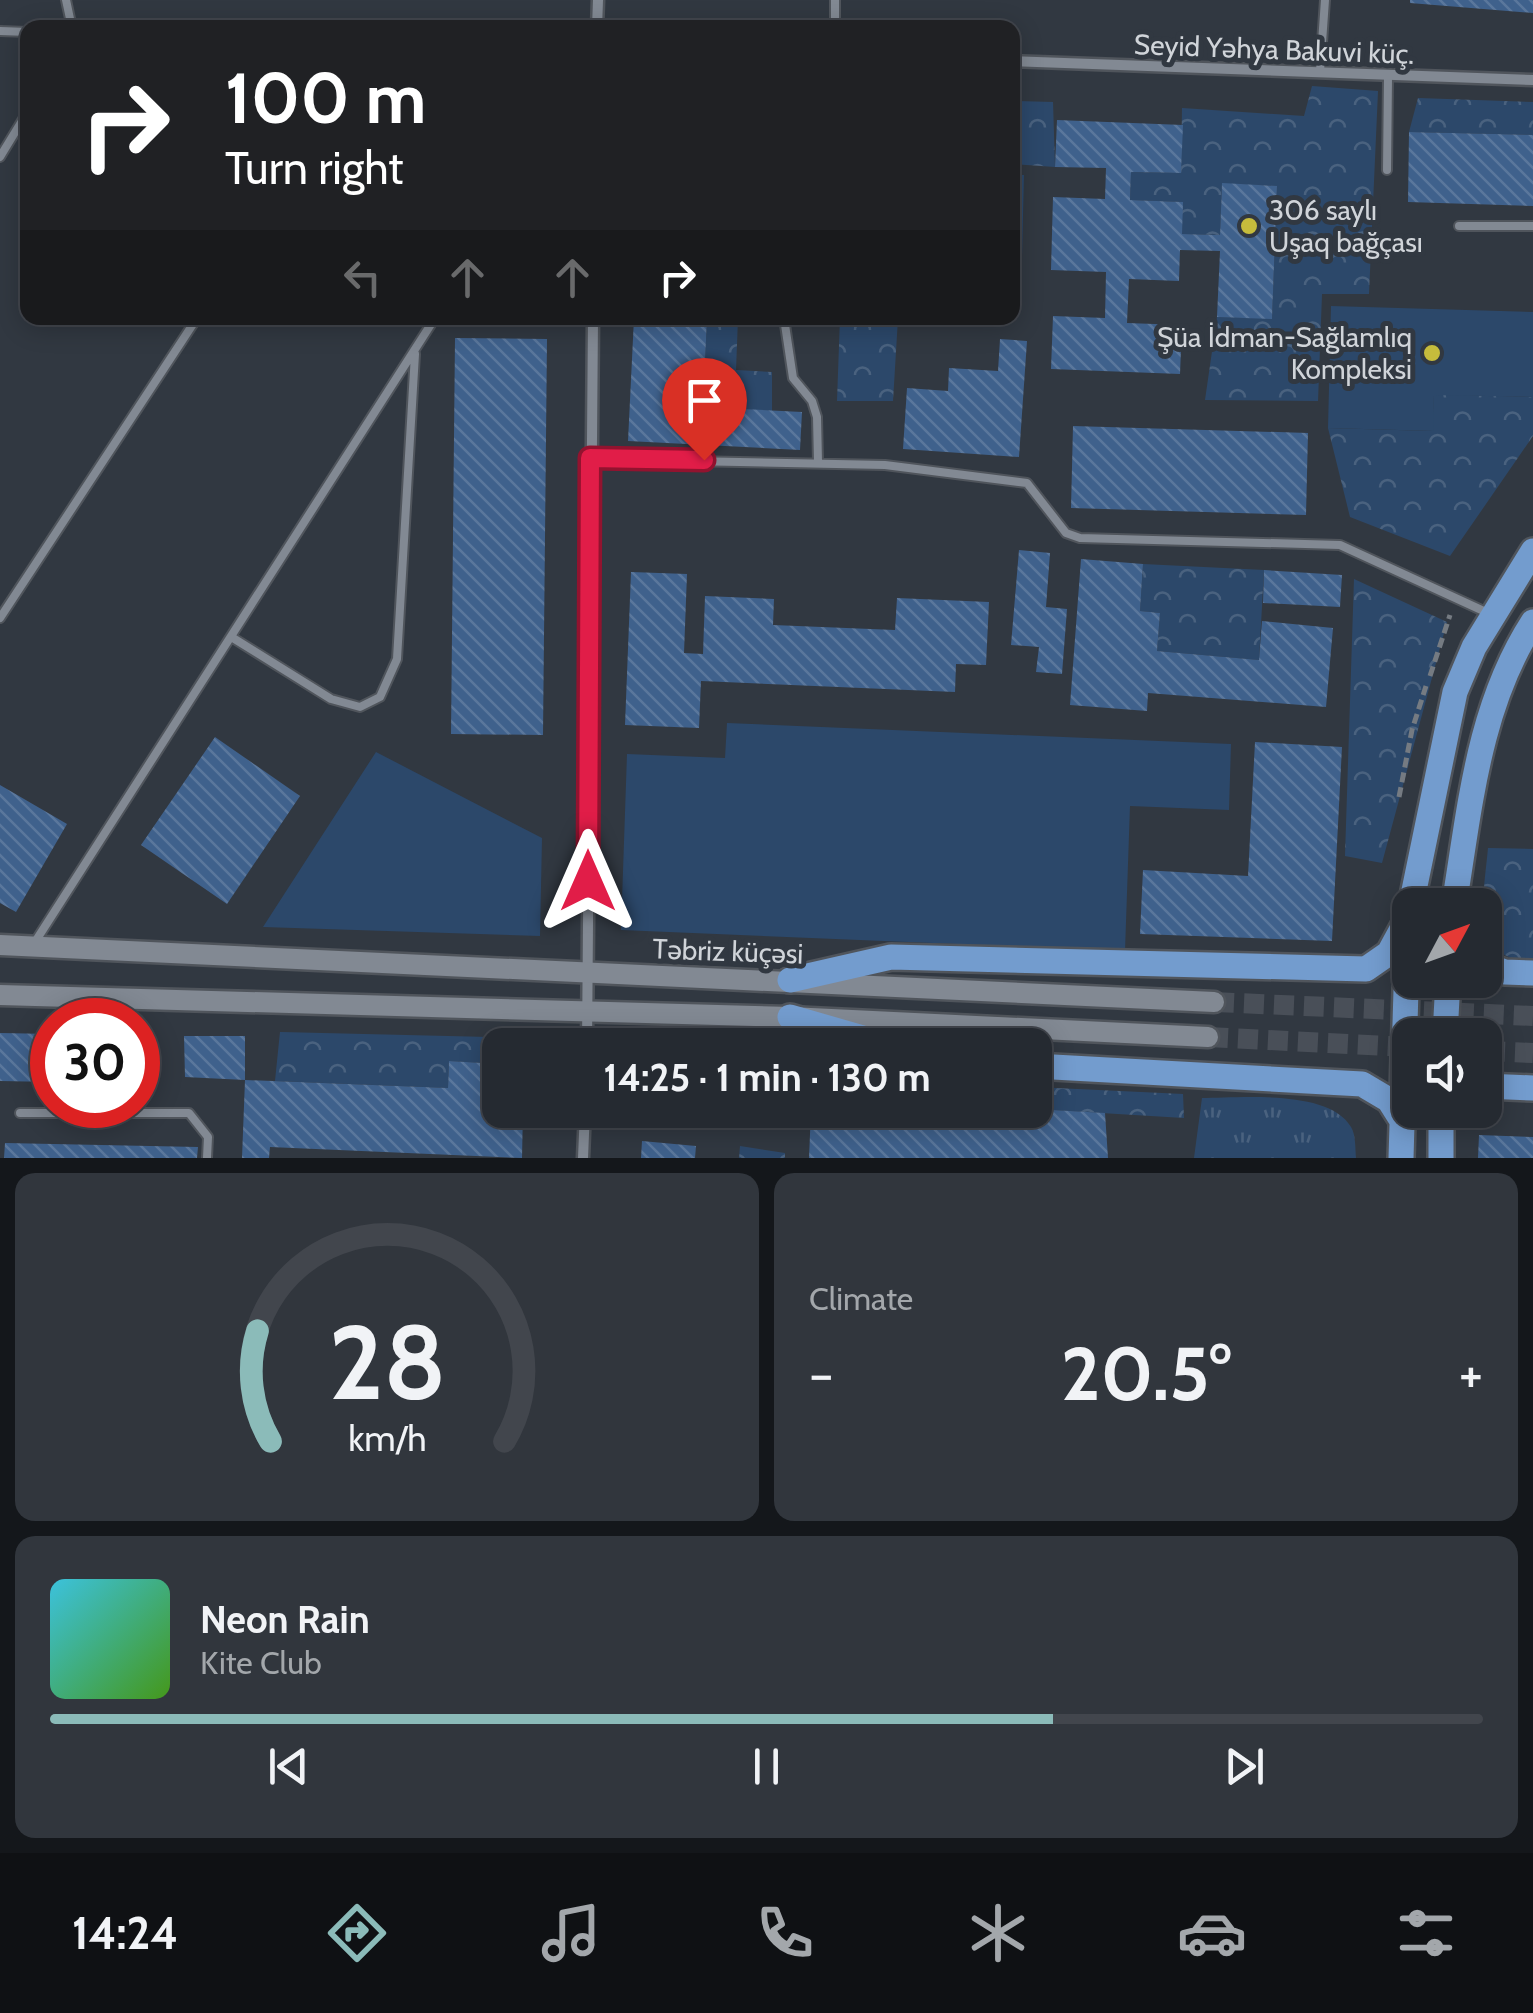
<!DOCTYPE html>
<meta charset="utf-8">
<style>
body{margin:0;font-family:Cabin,sans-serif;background:#31363d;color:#f1f3f6;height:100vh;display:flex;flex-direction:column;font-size:38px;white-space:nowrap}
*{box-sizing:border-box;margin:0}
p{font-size:32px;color:#a3a7ab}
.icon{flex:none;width:55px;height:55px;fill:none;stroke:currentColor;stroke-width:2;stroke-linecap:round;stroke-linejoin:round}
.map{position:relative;height:1158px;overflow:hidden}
.sheet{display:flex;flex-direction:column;gap:15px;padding:15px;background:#14171b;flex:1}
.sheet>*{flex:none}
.guide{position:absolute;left:20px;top:20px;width:1000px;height:305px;border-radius:20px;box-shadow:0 5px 25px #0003,0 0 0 2px #42464d;background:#202124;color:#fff;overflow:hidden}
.needle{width:65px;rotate:49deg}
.tools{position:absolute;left:1392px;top:888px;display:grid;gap:20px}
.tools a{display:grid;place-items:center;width:110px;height:110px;border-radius:20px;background:#252a31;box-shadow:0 5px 25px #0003,0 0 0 2px #42464d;font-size:50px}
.speed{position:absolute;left:30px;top:998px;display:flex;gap:20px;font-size:50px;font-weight:700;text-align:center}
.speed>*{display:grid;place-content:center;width:130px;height:130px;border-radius:50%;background:#252a31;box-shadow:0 5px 25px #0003,0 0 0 2px #42464d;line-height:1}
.speed .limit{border:15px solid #d22;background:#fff;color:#111}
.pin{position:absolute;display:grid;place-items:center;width:85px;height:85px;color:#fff;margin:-102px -42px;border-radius:50% 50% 50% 0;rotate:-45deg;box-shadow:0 0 10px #0007}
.pin .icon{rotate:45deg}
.me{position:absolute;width:110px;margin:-55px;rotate:0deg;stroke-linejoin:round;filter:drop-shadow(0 0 8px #0008)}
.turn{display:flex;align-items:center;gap:35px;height:210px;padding:0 40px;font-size:45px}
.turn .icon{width:130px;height:130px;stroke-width:2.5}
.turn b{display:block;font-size:70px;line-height:85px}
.lanes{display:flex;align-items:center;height:95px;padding:0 40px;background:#0003;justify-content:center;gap:50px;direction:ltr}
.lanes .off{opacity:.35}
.big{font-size:75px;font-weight:700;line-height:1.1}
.sheet .tile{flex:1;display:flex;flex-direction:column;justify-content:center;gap:15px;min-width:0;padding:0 35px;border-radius:20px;background:#31363d}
.sheet .dial{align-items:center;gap:0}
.dial svg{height:260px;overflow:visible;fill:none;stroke:#42464d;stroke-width:7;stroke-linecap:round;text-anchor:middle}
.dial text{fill:#f1f3f6;stroke:none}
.song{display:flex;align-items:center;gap:30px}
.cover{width:120px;height:120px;border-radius:15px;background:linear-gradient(135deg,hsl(190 70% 55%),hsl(100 70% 35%))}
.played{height:10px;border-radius:5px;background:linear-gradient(90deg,#8bbbb9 70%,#42464d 70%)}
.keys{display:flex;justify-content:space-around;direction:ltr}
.heat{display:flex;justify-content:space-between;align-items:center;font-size:55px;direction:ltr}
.sheet .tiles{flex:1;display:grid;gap:15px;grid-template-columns:1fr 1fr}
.tile:last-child{grid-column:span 2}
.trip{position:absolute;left:482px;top:1028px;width:570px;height:100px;border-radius:20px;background:#252a31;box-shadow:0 5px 25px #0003,0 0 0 2px #42464d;font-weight:700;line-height:100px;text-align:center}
.menu{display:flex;height:160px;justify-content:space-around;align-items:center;background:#0f1114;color:#a3a7ab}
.menu .icon{width:70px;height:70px}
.menu .active{color:#8bbbb9}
.menu b{font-size:45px;color:#f1f3f6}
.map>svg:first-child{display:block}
.grass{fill:url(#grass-tufts)}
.forest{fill:url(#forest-crowns)}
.park{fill:#2c486a}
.building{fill:url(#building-back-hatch)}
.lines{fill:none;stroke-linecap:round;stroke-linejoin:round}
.secondary-tunnel{stroke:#494f58;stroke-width:20;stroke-dasharray:20 10;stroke-linecap:butt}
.lane-casing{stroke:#50555c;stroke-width:12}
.street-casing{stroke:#50555c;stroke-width:15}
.secondary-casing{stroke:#50555c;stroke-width:25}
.primary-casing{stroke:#50555c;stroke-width:30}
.path{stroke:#757b82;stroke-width:5;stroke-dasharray:10 5;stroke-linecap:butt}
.lane{stroke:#828993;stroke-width:8}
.street{stroke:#828993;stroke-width:10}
.secondary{stroke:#828993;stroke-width:20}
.primary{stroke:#739cce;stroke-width:25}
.route-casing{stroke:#92132f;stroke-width:25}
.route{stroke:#e11d48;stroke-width:18}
.poi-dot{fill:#c6bc3c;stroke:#313841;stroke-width:4}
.labels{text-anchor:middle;stroke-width:10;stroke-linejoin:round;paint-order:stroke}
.street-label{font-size:28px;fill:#d0d4d9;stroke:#313841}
.poi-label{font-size:28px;fill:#d0d4d9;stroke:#313841;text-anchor:start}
</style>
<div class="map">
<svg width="1533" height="1158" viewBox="0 0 1533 1158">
<defs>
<pattern id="grass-tufts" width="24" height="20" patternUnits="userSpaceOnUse" patternTransform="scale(2.5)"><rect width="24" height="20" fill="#2c486a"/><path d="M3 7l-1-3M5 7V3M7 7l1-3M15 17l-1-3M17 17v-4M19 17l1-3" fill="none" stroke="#4a627f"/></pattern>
<pattern id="forest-crowns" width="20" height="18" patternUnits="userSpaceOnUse" patternTransform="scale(2.5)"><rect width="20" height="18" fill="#2c486a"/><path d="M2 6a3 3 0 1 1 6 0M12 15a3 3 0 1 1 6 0" fill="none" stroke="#4a627f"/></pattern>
<pattern id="building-back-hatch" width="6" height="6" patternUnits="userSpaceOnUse" patternTransform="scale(2.5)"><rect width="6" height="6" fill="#3f618c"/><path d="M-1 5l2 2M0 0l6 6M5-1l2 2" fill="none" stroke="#5a779c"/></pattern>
</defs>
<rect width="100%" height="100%" fill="#313841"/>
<path class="grass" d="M1202,1098C1241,1098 1329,1089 1351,1127C1356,1135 1355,1149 1356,1158H1194Z"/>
<path class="forest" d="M1312,86L1378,91L1369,294H1322L1318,401L1205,400L1217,317L1272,318L1277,186L1222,184L1220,235L1182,234V202L1130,200L1131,172L1181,173L1182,108L1304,116Z
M1418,98L1533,102V135L1409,132Z
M1015,101L1053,102L1055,167L1013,164Z
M707,318H738L736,370L772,372V411L703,407Z
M840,318H898L893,401H837Z
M1434,394L1533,397V436L1450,556L1350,517L1328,428L1432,431Z
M1143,564L1264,570L1259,660L1157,651L1160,613L1140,611Z
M1354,579L1447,622L1382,863L1345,856Z
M1488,848L1533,849V962C1468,960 1484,895 1488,848Z
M280,1032L528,1038L527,1045H500V1064L449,1061L448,1088L275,1081Z
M1035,1087L1183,1094L1184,1118L1035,1109Z
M740,1146L785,1153V1158H739Z"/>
<path class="park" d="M1013,175H1024L1021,298H1013Z
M1331,306L1533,312V397L1434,395L1433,431L1328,428Z
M727,723L1231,744L1229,810L1130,806L1125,951L621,930L627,754L725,758Z
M376,752L542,838L540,936L263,927Z"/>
<path class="building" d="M1410,0H1533V13L1410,3Z
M1057,120L1183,125L1181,173L1131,172L1130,200L1183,202L1182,234L1220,235L1222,183L1277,186L1272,319L1217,317L1220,251L1180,250L1179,281L1129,279L1127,323L1182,325L1180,374L1051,369L1053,316L1105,318L1106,272L1051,270L1053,197L1105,199L1106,168L1055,167Z
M1409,132L1533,135V206L1408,202Z
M634,318H707L703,407L802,412L800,450L628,441Z
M455,338L547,339L543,735L451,734Z
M1000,339L1027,341L1019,457L903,449L907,388L948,391L949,368L998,371Z
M1073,426L1308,433L1306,515L1071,508Z
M1019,550L1050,553L1046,607L1067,609L1062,674L1036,672L1039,647L1011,645Z
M1081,559L1143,564L1140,611L1160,613L1157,651L1259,660L1262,621L1333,628L1326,707L1148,693L1147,711L1070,705Z
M1264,570L1342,575L1340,607L1263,603Z
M631,572L687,574L684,653L703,654L705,596L774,599L773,625L895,630L897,598L989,602L986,665L956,664L955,692L701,681L699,728L625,725Z
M215,737L300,796L227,904L141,845Z
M1255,742L1342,747L1332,941L1140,934L1143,870L1248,876Z
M0,785L67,824L16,912L0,903Z
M0,1033L52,1034V1082L0,1081Z
M184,1036H245V1080L185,1077Z
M449,1061L500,1064V1110H523L522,1158L270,1147L269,1158H242L245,1080L448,1088Z
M1035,1109L1105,1113L1108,1158H809L811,1110Z
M738,1110H786V1114L738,1113Z
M1479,1135L1533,1137V1158H1478Z
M642,1141L696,1146L695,1158H641Z
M5,1143L198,1147L197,1158H4Z"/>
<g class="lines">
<path class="secondary-tunnel" d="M1214,1002L1533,1016
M1208,1037L1410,1047
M1485,1051L1533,1053"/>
<defs>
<path id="lane" d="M66,0L72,28
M835,0V28
M0,31L28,32
M1320,71L1325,0
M0,157L28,111
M1387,170L1388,77
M1459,226H1533
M784,318L793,378L812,401L817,417L818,462
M590,459L885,465L1027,483L1066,533L1080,538L1340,545L1488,613
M0,618L197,318
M233,638L331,699L360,707L380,697L397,659L415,354
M35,942L435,318
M20,1113H189L208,1137L207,1158"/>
<path id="street" d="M597,28L598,0
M1012,61L1533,80
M587,1045L593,318
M583,1158L585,1110"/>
<path id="secondary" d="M0,945L1214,1002
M0,995L790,1017L1208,1037"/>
<path id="primary" d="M1411,905L1455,692L1474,647L1533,551
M1454,905C1470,808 1478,707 1533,622
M1485,965L1505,972L1533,973
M790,980L891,957L1366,969L1389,953L1408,918
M790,1017L887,1045
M1445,1035L1448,980
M1035,1066L1362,1084L1389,1100L1401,1119
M1485,1086L1533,1088
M1401,1158L1408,923
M1441,1158V1110"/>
</defs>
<use href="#lane" class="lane-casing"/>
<use href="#street" class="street-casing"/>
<use href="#secondary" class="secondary-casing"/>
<use href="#primary" class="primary-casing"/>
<path class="path" d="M1430,676L1450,615
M1399,797L1412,730L1426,686"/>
<use href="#lane" class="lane"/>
<use href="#street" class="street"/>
<use href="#secondary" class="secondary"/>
<use href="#primary" class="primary"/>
</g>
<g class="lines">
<defs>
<path id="route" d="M588,881L590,458L704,460"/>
</defs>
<use href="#route" class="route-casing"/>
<use href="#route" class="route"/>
</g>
<g class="poi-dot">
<circle cx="1249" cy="226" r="10"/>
<circle cx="1432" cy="353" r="10"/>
</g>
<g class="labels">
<g class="street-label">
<text transform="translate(1274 49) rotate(2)" y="10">Seyid Yəhya Bakuvi küç.</text>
<text transform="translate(728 951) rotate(2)" y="10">Təbriz küçəsi</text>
</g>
<g class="poi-label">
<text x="1269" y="220">306 saylı<tspan x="1269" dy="32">Uşaq bağçası</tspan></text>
<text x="1412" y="347" text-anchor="end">Şüa İdman-Sağlamlıq<tspan x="1412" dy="32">Kompleksi</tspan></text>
</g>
</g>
</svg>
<div class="tools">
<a><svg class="needle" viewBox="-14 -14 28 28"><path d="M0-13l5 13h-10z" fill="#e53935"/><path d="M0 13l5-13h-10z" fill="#a3a7ab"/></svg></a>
<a><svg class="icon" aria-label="sound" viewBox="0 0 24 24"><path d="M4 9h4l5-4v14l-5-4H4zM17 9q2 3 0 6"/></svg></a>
</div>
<div class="speed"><div class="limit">30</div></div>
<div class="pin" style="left:704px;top:460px;background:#d93025"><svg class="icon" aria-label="arrive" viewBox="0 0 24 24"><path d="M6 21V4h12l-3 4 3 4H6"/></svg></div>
<svg class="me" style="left:588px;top:881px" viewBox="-20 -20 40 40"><path d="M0-17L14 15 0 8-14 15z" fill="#e11d48" stroke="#fff" stroke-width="4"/></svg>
<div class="trip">14:25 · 1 min · 130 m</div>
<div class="guide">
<div class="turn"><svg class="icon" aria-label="right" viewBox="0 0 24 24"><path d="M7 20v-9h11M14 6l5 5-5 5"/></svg><div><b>100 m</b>Turn right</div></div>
<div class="lanes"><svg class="icon off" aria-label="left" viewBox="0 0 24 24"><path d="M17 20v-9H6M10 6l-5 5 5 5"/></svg><svg class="icon off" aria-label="ahead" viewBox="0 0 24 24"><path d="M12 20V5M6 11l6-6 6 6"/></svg><svg class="icon off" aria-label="ahead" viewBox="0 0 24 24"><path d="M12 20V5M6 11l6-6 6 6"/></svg><svg class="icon" aria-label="right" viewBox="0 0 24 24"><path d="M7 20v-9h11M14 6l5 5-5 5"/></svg></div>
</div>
</div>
<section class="sheet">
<div class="tiles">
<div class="tile dial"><svg viewBox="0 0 100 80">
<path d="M14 69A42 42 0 1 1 86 69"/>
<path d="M14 69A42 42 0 0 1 10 35" stroke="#8bbbb9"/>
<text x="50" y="56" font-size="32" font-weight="700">28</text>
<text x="50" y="72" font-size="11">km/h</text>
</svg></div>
<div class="tile"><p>Climate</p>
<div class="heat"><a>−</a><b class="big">20.5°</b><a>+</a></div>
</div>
<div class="tile">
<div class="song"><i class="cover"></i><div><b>Neon Rain</b><p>Kite Club</p></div></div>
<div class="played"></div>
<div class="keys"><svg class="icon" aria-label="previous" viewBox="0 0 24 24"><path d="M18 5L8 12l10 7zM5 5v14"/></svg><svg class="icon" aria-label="pause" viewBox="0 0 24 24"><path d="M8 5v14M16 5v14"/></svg><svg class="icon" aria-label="next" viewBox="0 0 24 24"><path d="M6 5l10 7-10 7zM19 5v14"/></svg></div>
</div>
</div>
</section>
<nav class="menu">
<b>14:24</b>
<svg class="icon active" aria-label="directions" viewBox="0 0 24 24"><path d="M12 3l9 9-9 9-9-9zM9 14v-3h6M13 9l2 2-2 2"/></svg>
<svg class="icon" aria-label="music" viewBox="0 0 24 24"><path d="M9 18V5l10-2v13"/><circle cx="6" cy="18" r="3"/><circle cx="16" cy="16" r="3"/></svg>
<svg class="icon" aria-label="phone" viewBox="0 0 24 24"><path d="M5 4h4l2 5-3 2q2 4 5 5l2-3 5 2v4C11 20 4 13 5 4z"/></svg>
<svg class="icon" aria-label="climate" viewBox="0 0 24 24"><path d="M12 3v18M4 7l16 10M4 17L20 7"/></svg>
<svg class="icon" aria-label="car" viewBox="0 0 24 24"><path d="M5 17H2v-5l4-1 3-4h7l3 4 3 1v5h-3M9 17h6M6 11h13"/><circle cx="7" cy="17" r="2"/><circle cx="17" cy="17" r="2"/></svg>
<svg class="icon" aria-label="filters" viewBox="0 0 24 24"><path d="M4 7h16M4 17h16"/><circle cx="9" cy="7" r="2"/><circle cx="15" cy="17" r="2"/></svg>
</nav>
